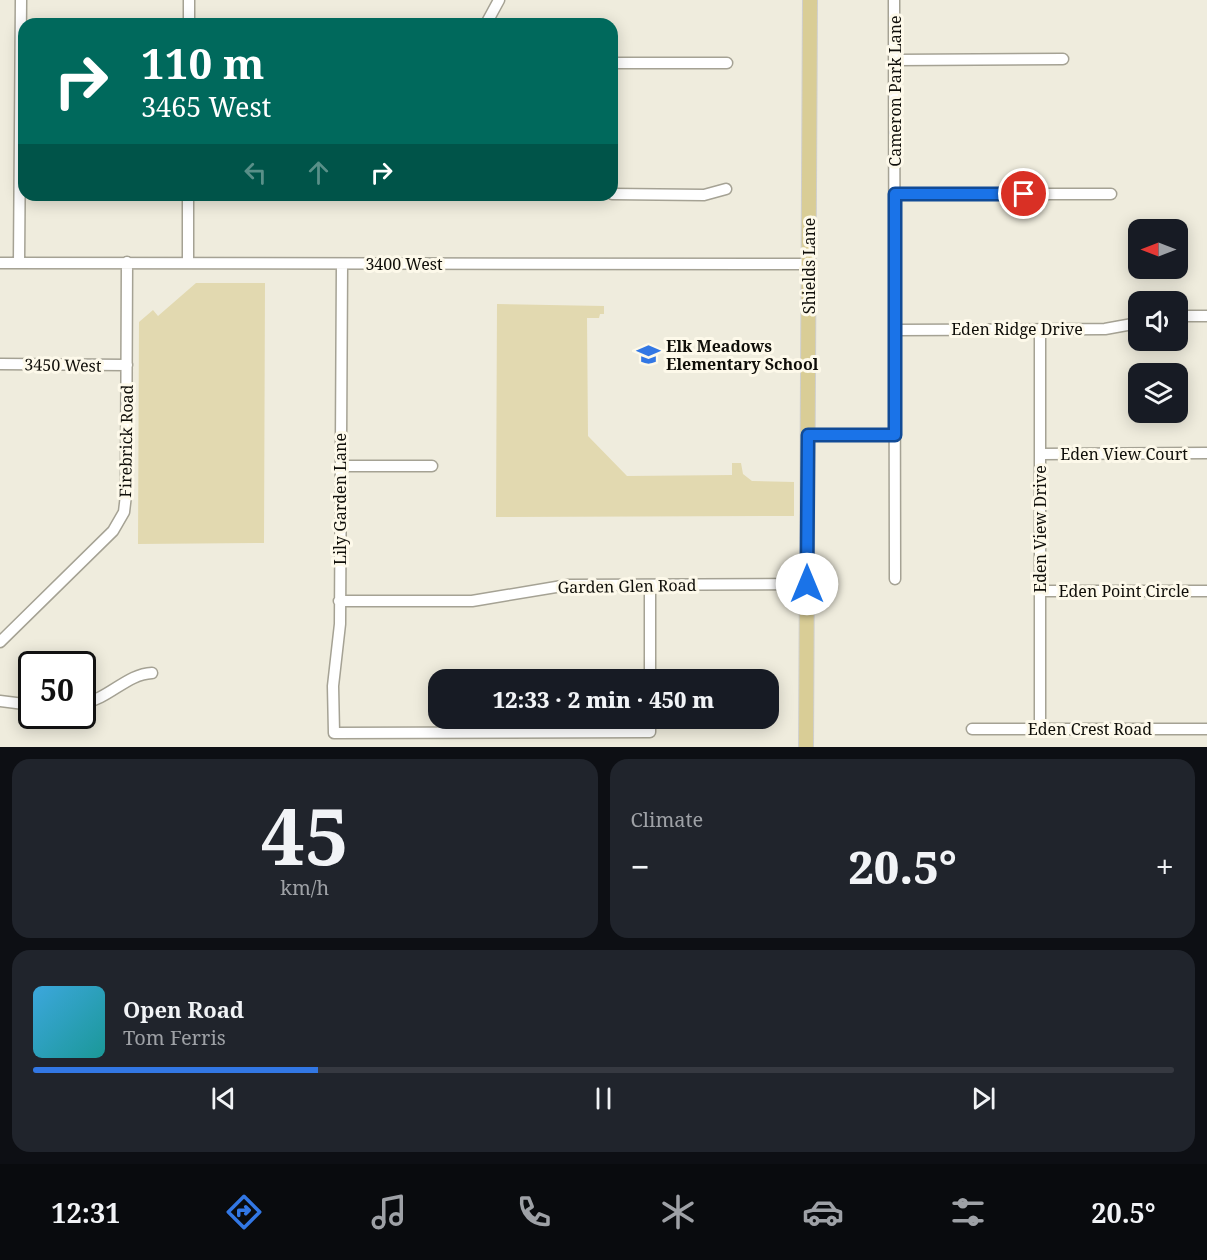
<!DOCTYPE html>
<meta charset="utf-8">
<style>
body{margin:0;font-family:"Noto Serif",serif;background:#20242c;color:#f1f3f6;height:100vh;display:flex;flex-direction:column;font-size:22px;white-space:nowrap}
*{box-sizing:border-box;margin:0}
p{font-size:20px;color:#9ea1a6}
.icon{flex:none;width:33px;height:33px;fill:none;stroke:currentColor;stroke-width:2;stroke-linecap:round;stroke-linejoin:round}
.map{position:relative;height:747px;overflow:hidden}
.side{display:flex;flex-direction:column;gap:12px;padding:12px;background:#0d0f14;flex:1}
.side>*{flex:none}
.banner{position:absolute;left:18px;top:18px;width:600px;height:183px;border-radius:18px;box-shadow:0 3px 15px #0003;background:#00695c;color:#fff;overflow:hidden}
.needle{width:39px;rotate:270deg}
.tools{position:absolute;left:1128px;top:219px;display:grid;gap:12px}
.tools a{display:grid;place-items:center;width:60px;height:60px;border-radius:12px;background:#171b24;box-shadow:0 3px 15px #0003;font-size:30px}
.speed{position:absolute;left:18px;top:651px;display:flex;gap:12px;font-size:30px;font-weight:700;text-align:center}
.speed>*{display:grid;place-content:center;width:78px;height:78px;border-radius:50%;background:#171b24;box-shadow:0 3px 15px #0003;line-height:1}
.speed .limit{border:3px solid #111;border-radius:9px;background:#fff;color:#111}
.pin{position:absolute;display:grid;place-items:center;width:51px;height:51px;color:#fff;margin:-26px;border:3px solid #fff;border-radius:50%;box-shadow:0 2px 6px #0007}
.me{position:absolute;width:66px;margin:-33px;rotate:0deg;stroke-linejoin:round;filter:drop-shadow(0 0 4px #0008)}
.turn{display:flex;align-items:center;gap:21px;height:126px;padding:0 24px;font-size:27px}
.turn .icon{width:78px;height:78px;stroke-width:2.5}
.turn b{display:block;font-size:42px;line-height:51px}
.lanes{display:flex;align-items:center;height:57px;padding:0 24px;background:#0003;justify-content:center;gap:30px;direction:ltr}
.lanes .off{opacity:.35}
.big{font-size:45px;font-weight:800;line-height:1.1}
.side .card{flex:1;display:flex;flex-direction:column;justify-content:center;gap:9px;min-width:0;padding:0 21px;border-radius:18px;background:#20242c}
.side .dial{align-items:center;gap:0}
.dial b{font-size:78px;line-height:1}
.song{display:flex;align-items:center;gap:18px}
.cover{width:72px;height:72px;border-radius:9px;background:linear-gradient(135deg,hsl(200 70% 55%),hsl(180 70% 35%))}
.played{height:6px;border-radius:3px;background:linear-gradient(90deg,#3277e4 25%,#363941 25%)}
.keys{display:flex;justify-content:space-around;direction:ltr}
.heat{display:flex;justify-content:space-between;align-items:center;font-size:33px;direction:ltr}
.side .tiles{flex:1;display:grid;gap:12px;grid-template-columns:1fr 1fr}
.card:last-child{grid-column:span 2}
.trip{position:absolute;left:428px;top:669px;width:351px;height:60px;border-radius:18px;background:#171b24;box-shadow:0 3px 15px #0003;font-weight:800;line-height:60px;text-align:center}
.dock{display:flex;height:96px;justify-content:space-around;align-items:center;background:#090b0e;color:#9ea1a6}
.dock .icon{width:42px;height:42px}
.dock .active{color:#3277e4}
.dock b{font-size:27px;color:#f1f3f6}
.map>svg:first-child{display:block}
.green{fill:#e2d9b0}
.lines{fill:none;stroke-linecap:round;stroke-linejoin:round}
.minor-casing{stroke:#a5a294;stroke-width:13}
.major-casing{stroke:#cfcfce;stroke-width:16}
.minor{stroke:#fff;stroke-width:10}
.major{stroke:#d9cd96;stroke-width:14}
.route-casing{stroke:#114b97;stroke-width:15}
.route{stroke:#1a73e8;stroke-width:10}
.labels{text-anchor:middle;stroke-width:6;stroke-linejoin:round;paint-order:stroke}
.street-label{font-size:16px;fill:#0f0e09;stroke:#fdf9ea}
.poi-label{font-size:16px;font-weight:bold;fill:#0f0e09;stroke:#fdf9ea;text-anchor:start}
</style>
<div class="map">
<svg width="1207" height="747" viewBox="0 0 1207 747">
<rect width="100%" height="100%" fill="#efecdd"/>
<path class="green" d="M196,283H265L264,543L138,544L139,322L153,310L158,316Z
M497,304L604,306V314H600L599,318H587L588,436L627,476L732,475V463H741L743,474L752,481L794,482V516L496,517Z"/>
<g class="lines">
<defs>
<path id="minor" d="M894,0L895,579
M189,24V0
M486,24L499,0
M895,60L1063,59
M612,63H727
M612,194L704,195L726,189
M895,194H1111
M188,262V195
M0,263L809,264
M19,263L21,0
M342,264L340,624L333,686L334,733L650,732V718
M1178,316H1207
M1040,329V729
M895,330L1105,329L1138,323
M0,364L127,365
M808,435H895
M1040,454L1207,453
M340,466H432
M1040,591H1207
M339,601H472L568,585L808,584
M0,642L113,531L124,512L126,495L127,262
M650,680V585
M0,701L32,705
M82,704C110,698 127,674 152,673
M972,729H1207"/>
<path id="major" d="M806,747L810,0"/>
</defs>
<use href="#minor" class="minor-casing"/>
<use href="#major" class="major-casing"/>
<use href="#minor" class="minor"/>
<use href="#major" class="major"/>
</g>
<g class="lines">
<defs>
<path id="route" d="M807,584L808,435H895V194H1024"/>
</defs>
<use href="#route" class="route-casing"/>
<use href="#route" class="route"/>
</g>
<defs>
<symbol id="school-bare" viewBox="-9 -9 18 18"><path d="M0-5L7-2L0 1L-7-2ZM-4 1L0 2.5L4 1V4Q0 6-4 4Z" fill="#3277e4" stroke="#fdf9ea" stroke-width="2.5" paint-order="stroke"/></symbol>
</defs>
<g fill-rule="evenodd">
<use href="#school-bare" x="632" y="338" width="33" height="33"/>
</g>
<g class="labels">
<g class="street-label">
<text transform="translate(895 91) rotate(-90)" y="6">Cameron Park Lane</text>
<text x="404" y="270">3400 West</text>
<text transform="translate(809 266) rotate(-90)" y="6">Shields Lane</text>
<text x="1017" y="335">Eden Ridge Drive</text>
<text transform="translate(63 365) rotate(1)" y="6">3450 West</text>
<text transform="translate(126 441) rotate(-89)" y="6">Firebrick Road</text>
<text x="1124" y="460">Eden View Court</text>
<text transform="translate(340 499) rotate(-90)" y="6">Lily Garden Lane</text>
<text transform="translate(1040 529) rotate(-90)" y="6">Eden View Drive</text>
<text transform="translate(627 586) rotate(-1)" y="6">Garden Glen Road</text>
<text x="1124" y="597">Eden Point Circle</text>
<text x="1090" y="735">Eden Crest Road</text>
</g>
<g class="poi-label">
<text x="666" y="352">Elk Meadows<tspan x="666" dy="18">Elementary School</tspan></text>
</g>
</g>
</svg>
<div class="tools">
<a><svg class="needle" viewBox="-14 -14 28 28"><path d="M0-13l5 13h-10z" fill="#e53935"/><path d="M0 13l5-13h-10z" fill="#9ea1a6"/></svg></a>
<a><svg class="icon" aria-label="sound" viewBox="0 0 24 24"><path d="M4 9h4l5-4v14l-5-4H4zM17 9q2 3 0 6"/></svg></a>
<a><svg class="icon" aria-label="layers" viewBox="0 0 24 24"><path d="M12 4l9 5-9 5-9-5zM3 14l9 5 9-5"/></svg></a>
</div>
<div class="speed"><div class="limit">50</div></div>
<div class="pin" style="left:1024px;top:194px;background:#d93025"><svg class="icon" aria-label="arrive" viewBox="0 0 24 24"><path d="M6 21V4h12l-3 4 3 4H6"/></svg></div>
<svg class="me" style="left:807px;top:584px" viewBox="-20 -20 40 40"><circle r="19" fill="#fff"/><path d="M0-13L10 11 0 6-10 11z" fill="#1a73e8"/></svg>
<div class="trip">12:33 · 2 min · 450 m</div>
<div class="banner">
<div class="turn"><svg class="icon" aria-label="right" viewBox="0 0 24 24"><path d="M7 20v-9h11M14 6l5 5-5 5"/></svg><div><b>110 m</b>3465 West</div></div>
<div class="lanes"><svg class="icon off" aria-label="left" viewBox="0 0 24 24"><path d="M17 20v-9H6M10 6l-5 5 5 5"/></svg><svg class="icon off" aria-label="ahead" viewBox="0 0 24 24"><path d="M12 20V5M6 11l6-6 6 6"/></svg><svg class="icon" aria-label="right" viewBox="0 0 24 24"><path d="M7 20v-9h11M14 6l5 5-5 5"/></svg></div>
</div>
</div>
<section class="side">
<div class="tiles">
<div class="card dial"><b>45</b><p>km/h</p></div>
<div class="card"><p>Climate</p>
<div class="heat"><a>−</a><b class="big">20.5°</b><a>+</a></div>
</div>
<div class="card">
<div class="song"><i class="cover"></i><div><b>Open Road</b><p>Tom Ferris</p></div></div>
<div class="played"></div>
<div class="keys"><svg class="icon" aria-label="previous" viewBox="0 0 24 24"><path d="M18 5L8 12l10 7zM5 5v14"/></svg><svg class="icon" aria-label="pause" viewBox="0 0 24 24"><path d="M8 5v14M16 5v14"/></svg><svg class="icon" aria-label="next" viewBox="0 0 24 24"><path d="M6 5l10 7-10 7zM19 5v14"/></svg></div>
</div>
</div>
</section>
<nav class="dock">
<b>12:31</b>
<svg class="icon active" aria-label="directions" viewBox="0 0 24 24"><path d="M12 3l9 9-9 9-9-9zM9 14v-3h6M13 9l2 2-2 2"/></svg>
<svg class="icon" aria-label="music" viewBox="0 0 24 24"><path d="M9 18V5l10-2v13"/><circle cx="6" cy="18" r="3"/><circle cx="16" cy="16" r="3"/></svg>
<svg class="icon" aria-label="phone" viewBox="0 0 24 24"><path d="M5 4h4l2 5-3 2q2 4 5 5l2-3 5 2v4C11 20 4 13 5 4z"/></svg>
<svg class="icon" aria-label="climate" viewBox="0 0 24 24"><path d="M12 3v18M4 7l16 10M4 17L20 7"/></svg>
<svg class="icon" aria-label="car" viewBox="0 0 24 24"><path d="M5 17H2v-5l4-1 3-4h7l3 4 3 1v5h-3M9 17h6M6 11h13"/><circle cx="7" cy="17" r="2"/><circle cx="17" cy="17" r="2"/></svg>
<svg class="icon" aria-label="filters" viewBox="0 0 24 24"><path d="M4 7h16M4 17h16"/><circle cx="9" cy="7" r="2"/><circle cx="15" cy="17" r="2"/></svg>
<b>20.5°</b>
</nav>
